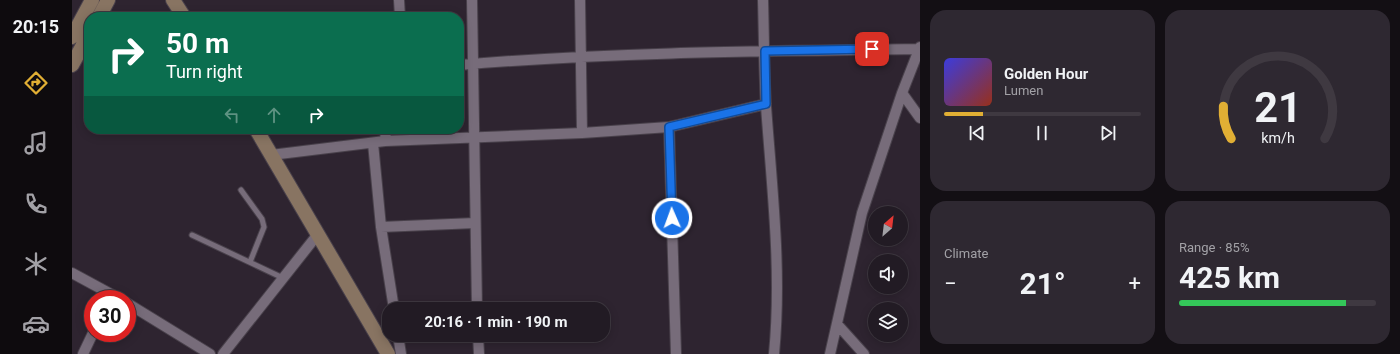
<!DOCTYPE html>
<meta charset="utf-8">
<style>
body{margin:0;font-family:Roboto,sans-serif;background:#2e2831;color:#f1f3f6;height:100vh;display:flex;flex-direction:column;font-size:15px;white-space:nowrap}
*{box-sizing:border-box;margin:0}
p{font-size:13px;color:#a2a1a6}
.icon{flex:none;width:22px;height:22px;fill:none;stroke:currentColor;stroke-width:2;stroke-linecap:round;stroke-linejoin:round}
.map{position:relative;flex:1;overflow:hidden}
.panel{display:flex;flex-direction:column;gap:10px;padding:10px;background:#130f14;width:480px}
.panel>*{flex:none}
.top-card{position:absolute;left:12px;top:12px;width:380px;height:122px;border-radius:16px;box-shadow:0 2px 10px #0003,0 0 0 1px #3f3941;background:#0b6e4f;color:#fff;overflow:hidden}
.needle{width:26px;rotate:28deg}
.fabs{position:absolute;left:796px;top:206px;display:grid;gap:8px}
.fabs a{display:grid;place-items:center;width:40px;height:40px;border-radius:50%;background:#221b24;box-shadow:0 2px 10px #0003,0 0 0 1px #3f3941;font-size:20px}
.speed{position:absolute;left:12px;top:290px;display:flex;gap:8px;font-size:20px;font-weight:700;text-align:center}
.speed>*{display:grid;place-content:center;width:52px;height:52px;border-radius:50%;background:#221b24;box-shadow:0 2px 10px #0003,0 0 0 1px #3f3941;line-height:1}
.speed .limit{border:6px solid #d22;background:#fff;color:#111}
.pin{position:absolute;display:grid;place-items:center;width:34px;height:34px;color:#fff;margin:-17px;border-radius:8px;box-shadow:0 2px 6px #0006}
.me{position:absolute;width:44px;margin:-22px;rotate:358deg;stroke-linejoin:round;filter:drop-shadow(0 0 3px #0008)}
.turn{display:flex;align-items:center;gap:14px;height:84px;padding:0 16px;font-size:18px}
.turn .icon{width:52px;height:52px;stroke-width:2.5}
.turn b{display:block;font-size:28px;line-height:34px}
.lanes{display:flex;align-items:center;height:38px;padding:0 16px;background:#0003;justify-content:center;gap:20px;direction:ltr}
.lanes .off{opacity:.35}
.big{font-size:30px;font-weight:700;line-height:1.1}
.panel .card{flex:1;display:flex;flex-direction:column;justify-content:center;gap:6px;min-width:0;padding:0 14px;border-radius:16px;background:#2e2831}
.panel .dial{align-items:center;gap:0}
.dial svg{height:104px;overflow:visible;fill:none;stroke:#3f3941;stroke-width:7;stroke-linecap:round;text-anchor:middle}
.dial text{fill:#f1f3f6;stroke:none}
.song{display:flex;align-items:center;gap:12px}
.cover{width:48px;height:48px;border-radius:6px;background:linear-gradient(135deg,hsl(240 70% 55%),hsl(10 70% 35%))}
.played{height:4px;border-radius:2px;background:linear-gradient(90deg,#e1af34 20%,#3f3941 20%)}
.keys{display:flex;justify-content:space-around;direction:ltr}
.heat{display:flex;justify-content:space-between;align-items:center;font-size:22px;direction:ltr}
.charge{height:6px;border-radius:3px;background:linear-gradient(90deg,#34c759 85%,#3f3941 0)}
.panel .tiles{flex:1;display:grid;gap:10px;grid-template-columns:repeat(2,1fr)}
.trip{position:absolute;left:310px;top:302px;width:228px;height:40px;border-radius:16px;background:#221b24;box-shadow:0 2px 10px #0003,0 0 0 1px #3f3941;font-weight:700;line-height:40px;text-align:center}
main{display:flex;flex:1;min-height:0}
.tab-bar{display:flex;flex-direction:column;width:72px;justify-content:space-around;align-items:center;background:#0e0b0e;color:#a2a1a6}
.tab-bar .icon{width:28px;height:28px}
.tab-bar .current{color:#e1af34}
.tab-bar b{font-size:18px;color:#f1f3f6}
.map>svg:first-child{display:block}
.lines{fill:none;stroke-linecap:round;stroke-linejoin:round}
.lane-casing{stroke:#49414b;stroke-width:7}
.street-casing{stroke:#49414b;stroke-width:12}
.secondary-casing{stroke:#49414b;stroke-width:16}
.lane{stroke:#776c7a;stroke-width:5}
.street{stroke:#776c7a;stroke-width:10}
.secondary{stroke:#887462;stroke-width:14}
.route-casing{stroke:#114b97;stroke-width:10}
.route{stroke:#1a73e8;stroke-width:7}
</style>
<main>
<nav class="tab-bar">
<b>20:15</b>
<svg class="icon current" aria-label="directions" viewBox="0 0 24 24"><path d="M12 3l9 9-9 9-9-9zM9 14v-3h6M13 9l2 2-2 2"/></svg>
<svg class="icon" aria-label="music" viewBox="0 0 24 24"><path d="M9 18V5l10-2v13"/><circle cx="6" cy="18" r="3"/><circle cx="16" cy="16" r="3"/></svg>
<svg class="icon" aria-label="phone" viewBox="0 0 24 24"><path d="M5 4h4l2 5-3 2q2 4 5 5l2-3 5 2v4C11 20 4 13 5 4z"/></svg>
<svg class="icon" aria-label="climate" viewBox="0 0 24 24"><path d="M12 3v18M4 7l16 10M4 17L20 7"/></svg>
<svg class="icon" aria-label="car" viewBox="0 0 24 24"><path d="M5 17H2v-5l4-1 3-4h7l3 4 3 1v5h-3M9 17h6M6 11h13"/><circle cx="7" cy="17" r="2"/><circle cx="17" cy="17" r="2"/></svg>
</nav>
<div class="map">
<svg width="848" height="354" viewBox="0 0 848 354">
<rect width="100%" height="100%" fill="#2e2430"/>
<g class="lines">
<defs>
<path id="lane" d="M169,190L190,219L192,227L178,262
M120,235L211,278"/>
<path id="street" d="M327,0L328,17
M400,0L405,309
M508,0L510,133
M691,0C692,35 692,71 694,106C700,189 710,271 702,354
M387,65C540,52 694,51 847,49L848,50
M830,93L848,118
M597,127L604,354
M313,141L314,129
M301,143L309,227L322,309
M199,155L313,141L510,133L597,127L694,104
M309,227L403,223
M0,273L48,299
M55,303L138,354
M765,324L792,354
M326,335L329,354
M406,335L407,354
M11,354L21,333
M151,354L246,234
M758,354L790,213L830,93L848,47"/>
<path id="secondary" d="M101,0L112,17
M27,17L36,0
M0,37L20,0
M0,65L17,34
M184,129L316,354"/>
</defs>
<use href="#lane" class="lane-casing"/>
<use href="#street" class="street-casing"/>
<use href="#secondary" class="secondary-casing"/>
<use href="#lane" class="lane"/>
<use href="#street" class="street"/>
<use href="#secondary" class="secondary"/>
</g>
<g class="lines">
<defs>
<path id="route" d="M600,218L597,127L694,104L693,51L800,49"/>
</defs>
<use href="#route" class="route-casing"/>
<use href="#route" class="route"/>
</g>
</svg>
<div class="fabs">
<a><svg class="needle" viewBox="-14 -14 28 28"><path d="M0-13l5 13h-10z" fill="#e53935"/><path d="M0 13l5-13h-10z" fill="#a2a1a6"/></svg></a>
<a><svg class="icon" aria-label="sound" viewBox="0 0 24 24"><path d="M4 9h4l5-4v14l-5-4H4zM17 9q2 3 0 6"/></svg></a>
<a><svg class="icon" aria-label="layers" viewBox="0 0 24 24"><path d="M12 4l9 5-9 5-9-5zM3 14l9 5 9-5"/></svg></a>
</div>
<div class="speed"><div class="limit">30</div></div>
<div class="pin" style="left:800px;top:49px;background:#d93025"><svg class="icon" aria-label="arrive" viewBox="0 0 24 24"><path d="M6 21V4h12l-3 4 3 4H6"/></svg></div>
<svg class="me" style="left:600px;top:218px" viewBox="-20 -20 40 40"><circle r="17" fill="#1a73e8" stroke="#fff" stroke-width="3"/><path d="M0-11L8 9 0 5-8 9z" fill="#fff"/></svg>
<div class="trip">20:16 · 1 min · 190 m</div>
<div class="top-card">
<div class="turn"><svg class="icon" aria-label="right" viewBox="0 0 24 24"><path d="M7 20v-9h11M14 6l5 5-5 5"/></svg><div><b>50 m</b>Turn right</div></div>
<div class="lanes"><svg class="icon off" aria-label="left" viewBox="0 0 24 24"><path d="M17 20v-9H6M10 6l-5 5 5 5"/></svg><svg class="icon off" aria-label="ahead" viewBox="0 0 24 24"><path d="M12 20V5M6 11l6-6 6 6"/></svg><svg class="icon" aria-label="right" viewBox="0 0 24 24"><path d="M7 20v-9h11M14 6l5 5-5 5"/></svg></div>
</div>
</div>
<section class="panel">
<div class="tiles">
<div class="card">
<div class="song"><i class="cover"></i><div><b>Golden Hour</b><p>Lumen</p></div></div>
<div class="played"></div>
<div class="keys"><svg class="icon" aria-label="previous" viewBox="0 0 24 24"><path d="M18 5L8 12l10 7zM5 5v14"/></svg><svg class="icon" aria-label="pause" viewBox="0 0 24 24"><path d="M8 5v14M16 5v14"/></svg><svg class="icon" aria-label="next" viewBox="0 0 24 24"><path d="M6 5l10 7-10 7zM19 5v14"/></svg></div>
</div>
<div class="card dial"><svg viewBox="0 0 100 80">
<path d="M14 69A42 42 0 1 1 86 69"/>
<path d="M14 69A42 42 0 0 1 8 44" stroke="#e1af34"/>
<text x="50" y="56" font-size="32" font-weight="700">21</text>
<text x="50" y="72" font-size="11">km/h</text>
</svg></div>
<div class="card"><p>Climate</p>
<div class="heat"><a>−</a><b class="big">21°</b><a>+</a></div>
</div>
<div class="card"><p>Range · 85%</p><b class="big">425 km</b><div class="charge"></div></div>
</div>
</section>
</main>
